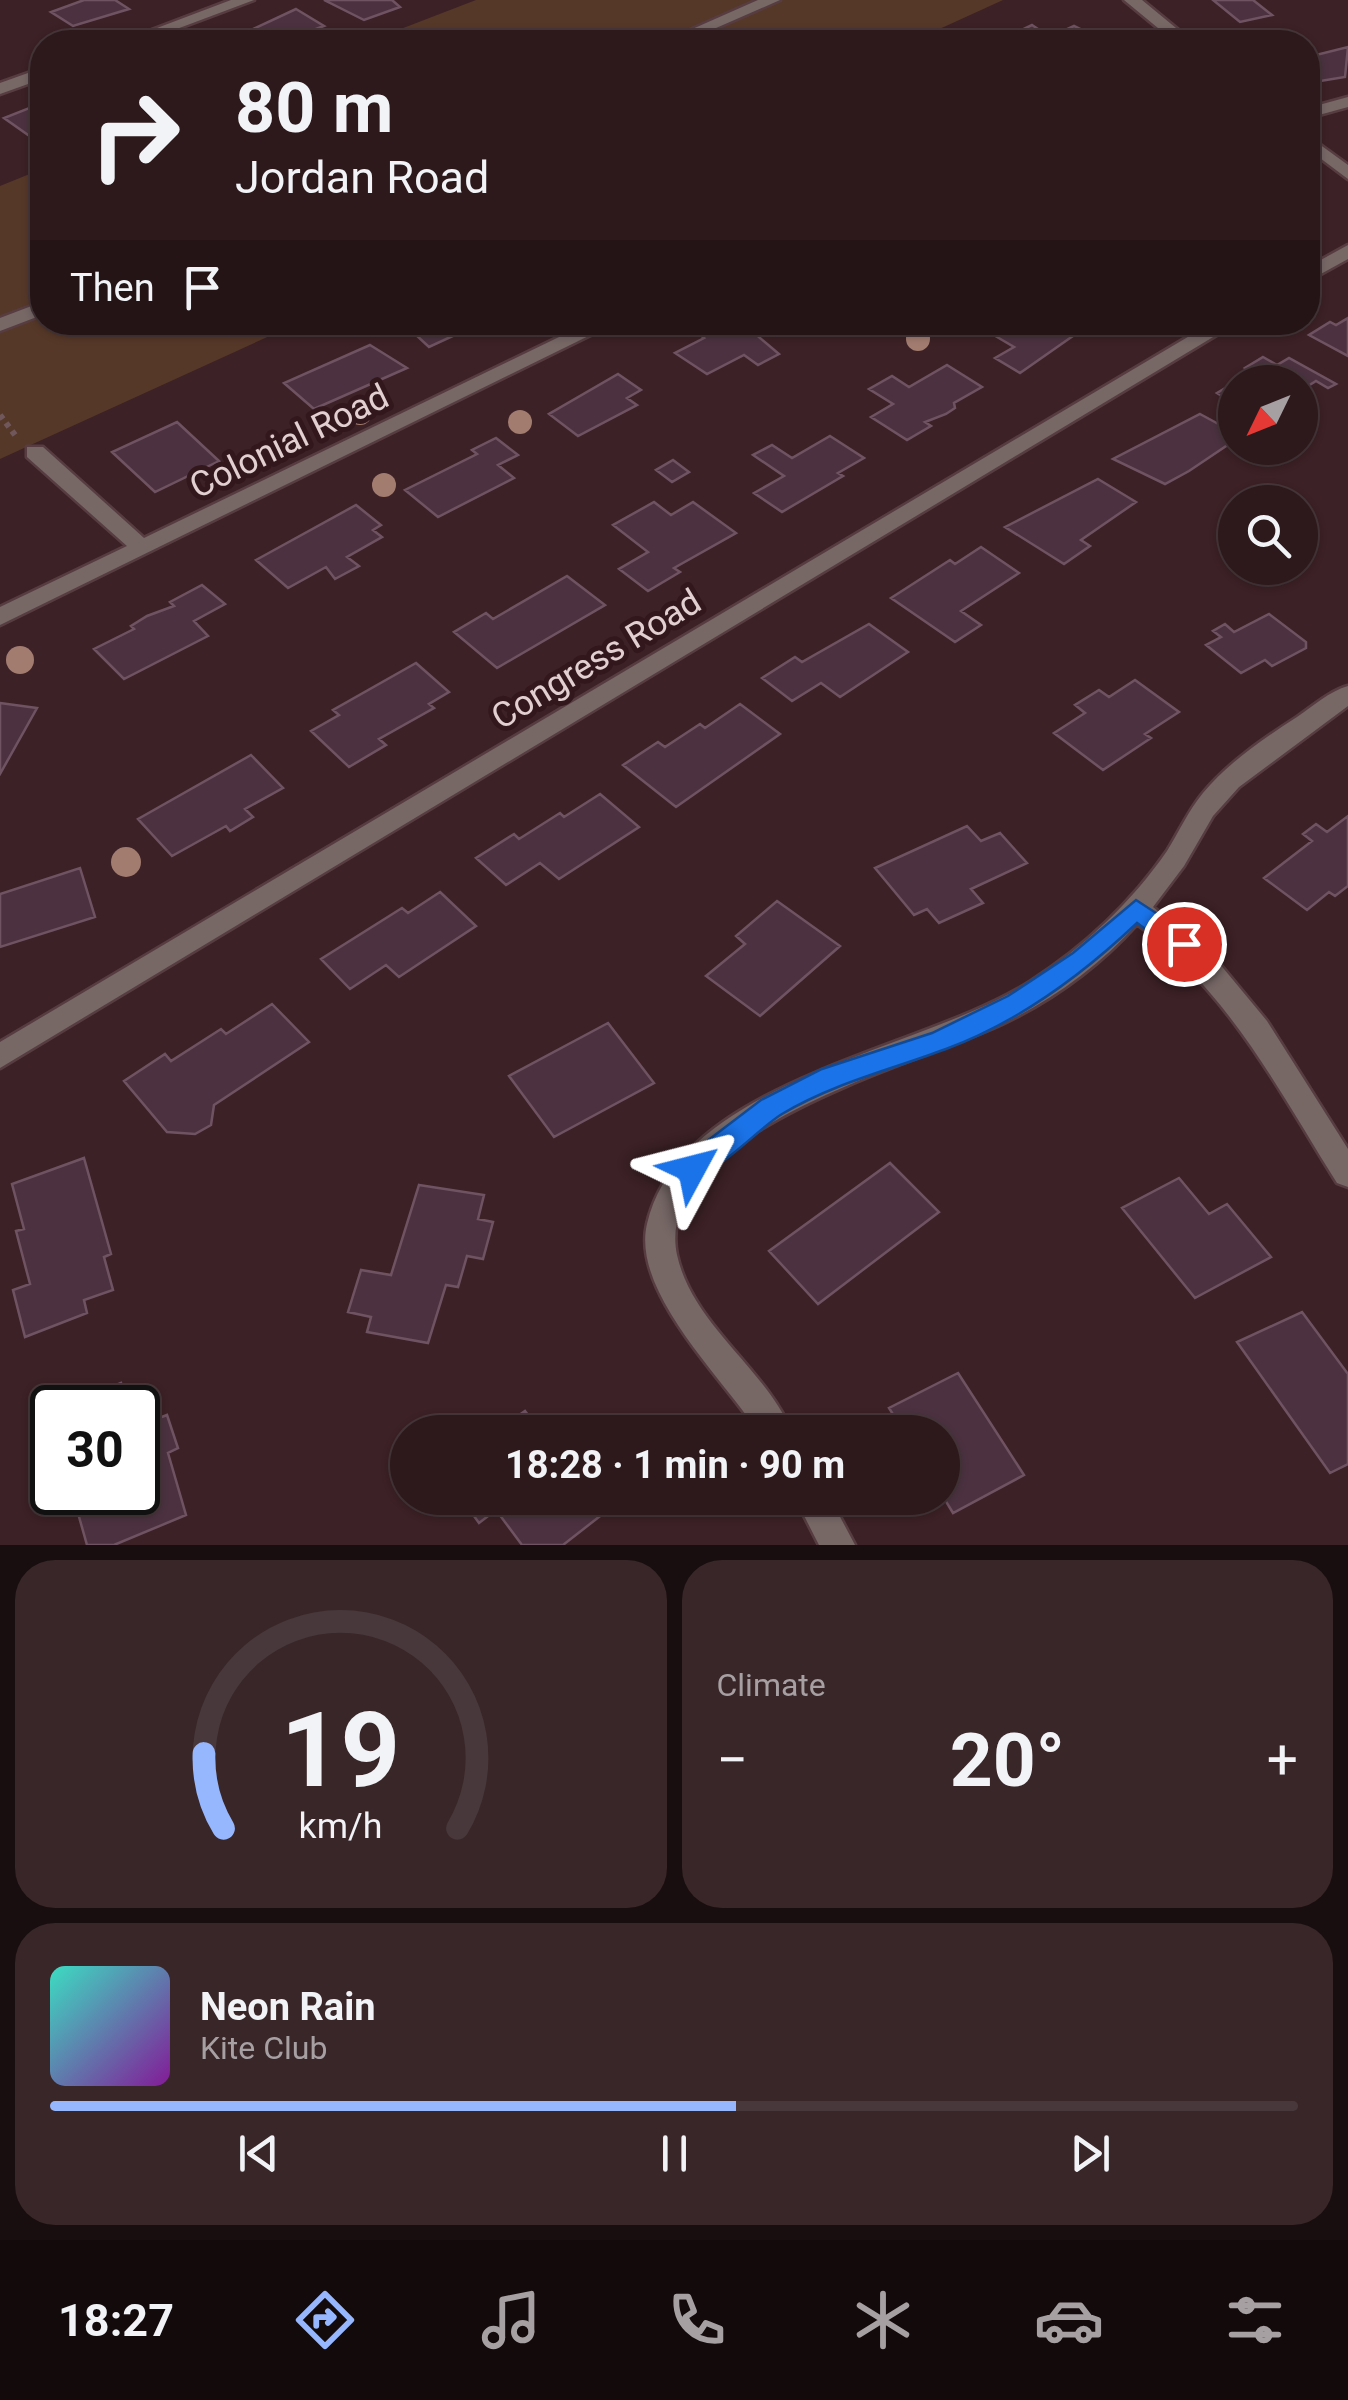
<!DOCTYPE html>
<meta charset="utf-8">
<style>
body{margin:0;font-family:Roboto,sans-serif;background:#392629;color:#f1f3f6;height:100vh;display:flex;flex-direction:column;font-size:38px;white-space:nowrap}
*{box-sizing:border-box;margin:0}
p{font-size:32px;color:#a7a0a3}
.icon{flex:none;width:55px;height:55px;fill:none;stroke:currentColor;stroke-width:2;stroke-linecap:round;stroke-linejoin:round}
.map{position:relative;height:1545px;overflow:hidden}
.side{display:flex;flex-direction:column;gap:15px;padding:15px;background:#190e0f;flex:1}
.side>*{flex:none}
.top-card{position:absolute;left:30px;top:30px;width:1290px;height:305px;border-radius:40px;box-shadow:0 2px 8px #0004,0 0 0 2px #48383b;background:#2d191c;color:#f1f3f6;overflow:hidden}
.needle{width:65px;rotate:227deg}
.tools{position:absolute;left:1218px;top:365px;display:grid;gap:20px}
.tools a{display:grid;place-items:center;width:100px;height:100px;border-radius:50%;background:#2d191c;box-shadow:0 2px 8px #0004,0 0 0 2px #48383b;font-size:50px}
.speed{position:absolute;left:30px;top:1385px;display:flex;gap:20px;font-size:50px;font-weight:700;text-align:center}
.speed>*{display:grid;place-content:center;width:130px;height:130px;border-radius:50%;background:#2d191c;box-shadow:0 2px 8px #0004,0 0 0 2px #48383b;line-height:1}
.speed .limit{border:5px solid #111;border-radius:15px;background:#fff;color:#111}
.pin{position:absolute;display:grid;place-items:center;width:85px;height:85px;color:#fff;margin:-42px;border:5px solid #fff;border-radius:50%;box-shadow:0 2px 10px #0007}
.me{position:absolute;width:110px;margin:-55px;rotate:52deg;stroke-linejoin:round;filter:drop-shadow(0 0 8px #0008)}
.turn{display:flex;align-items:center;gap:35px;height:210px;padding:0 40px;font-size:45px}
.turn .icon{width:130px;height:130px;stroke-width:2.5}
.turn b{display:block;font-size:70px;line-height:85px}
.then{display:flex;align-items:center;height:95px;padding:0 40px;background:#0003;gap:20px;font-size:38px}
.big{font-size:75px;font-weight:700;line-height:1.1}
.side .widget{flex:1;display:flex;flex-direction:column;justify-content:center;gap:15px;min-width:0;padding:0 35px;border-radius:40px;background:#392629}
.side .dial{align-items:center;gap:0}
.dial svg{height:260px;overflow:visible;fill:none;stroke:#48383b;stroke-width:7;stroke-linecap:round;text-anchor:middle}
.dial text{fill:#f1f3f6;stroke:none}
.song{display:flex;align-items:center;gap:30px}
.cover{width:120px;height:120px;border-radius:15px;background:linear-gradient(135deg,hsl(170 70% 55%),hsl(290 70% 35%))}
.played{height:10px;border-radius:5px;background:linear-gradient(90deg,#96b6fd 55%,#48383b 55%)}
.keys{display:flex;justify-content:space-around;direction:ltr}
.heat{display:flex;justify-content:space-between;align-items:center;font-size:55px;direction:ltr}
.side .tiles{flex:1;display:grid;gap:15px;grid-template-columns:1fr 1fr}
.widget:last-child{grid-column:span 2}
.trip{position:absolute;left:390px;top:1415px;width:570px;height:100px;border-radius:50px;background:#2d191c;box-shadow:0 2px 8px #0004,0 0 0 2px #48383b;font-weight:700;line-height:100px;text-align:center}
.dock{display:flex;height:160px;justify-content:space-around;align-items:center;background:#120a0b;color:#a7a0a3}
.dock .icon{width:70px;height:70px}
.dock .on{color:#96b6fd}
.dock b{font-size:45px;color:#f1f3f6}
.map>svg:first-child{display:block}
.green{fill:#563828}
.building{fill:#4c3240;stroke:#705362;stroke-width:2.5}
.lines{fill:none;stroke-linecap:round;stroke-linejoin:round}
.minor-casing{stroke:#573d41;stroke-width:5}
.path{stroke:#70575b;stroke-width:6;stroke-dasharray:5 5;stroke-linecap:butt}
.minor{fill:#776866;fill-rule:evenodd}
.tree{fill:#a37c70}
.route{fill:#1a73e8;stroke:#114b97;stroke-width:2.5}
.labels{text-anchor:middle;stroke-width:10;stroke-linejoin:round;paint-order:stroke}
.street-label{font-size:35px;fill:#e2cfd1;stroke:#32171d}
</style>
<div class="map">
<svg width="1348" height="1545" viewBox="0 0 1348 1545">
<rect width="100%" height="100%" fill="#3c2126"/>
<path class="green" d="M476,0H1003L911,42H367Z
M42,169V322L298,323L0,459V186Z"/>
<path class="building" d="M84,0H115L129,9L73,26L51,12Z
M324,0H392L400,7L364,20Z
M1213,0H1253L1272,15L1240,22Z
M296,9L324,26L281,42H267L249,31Z
M1032,25L1050,37L1074,26L1096,37L1084,42H1019L1023,41L1011,35Z
M1348,47L1345,77L1308,83V57Z
M42,103V132L31,137L4,118Z
M1348,318V356L1309,335L1330,322L1336,325Z
M402,322H483L429,347Z
M730,322H770L753,332L779,354L758,365L744,355L707,374L675,353L704,338L699,334Z
M975,324L1087,322L1090,324L1020,373L995,358L1014,347Z
M370,345L407,368L314,409L284,383Z
M1263,357L1277,365L1289,358L1336,384L1328,388L1316,381L1300,391V382H1235V404L1217,393L1252,372L1245,368Z
M947,365L982,387L954,403L955,408L946,414L925,422L931,426L907,440L871,417L893,404L869,389L892,376L909,387Z
M618,374L641,390L627,398L637,405L578,436L549,414Z
M1200,414L1235,433V440L1189,471L1165,484L1113,459Z
M177,422L219,461L155,492L112,452Z
M830,436L864,458L838,473L843,476L782,512L754,493L784,476L753,455L772,445L792,458Z
M496,438L518,455L498,465L514,478L438,517L405,490L477,454L472,450Z
M673,460L689,472L672,482L656,470Z
M1098,479L1136,502L1081,540L1090,546L1064,564L1005,527Z
M654,502L671,515L693,502L736,533L674,568L680,572L648,591L619,569L648,552L613,525Z
M356,505L381,525L373,530L382,537L347,557L359,566L335,579L326,567L288,588L256,560Z
M981,547L1019,573L961,611L981,625L955,642L891,598L950,560L955,564Z
M567,576L605,605L497,668L454,632L486,613L493,619Z
M202,585L225,604L194,621L208,636L124,679L94,649L134,629L131,626L147,616L174,606L170,602Z
M1269,614L1306,642V648L1272,666L1265,660L1241,673L1206,645L1221,637L1213,631L1225,624L1234,632Z
M869,624L908,652L840,697L821,683L792,701L762,678L795,657L802,662Z
M416,663L449,692L429,704L434,708L379,739L386,745L349,767L311,731L339,715L333,710Z
M1135,680L1179,712L1145,734L1151,738L1103,770L1054,733L1085,713L1075,705L1099,690L1109,697Z
M0,703L37,708L0,774Z
M740,704L780,734L676,807L623,765L658,742L665,747L700,724L705,728Z
M251,755L283,788L245,809L253,817L230,831L226,826L172,856L138,819Z
M600,794L639,827L559,879L540,863L506,885L476,858L514,834L519,839L560,813L564,817Z
M1348,816V886L1335,896L1329,892L1307,910L1264,878L1312,841L1303,834L1316,824L1327,832Z
M967,826L981,841L1000,833L1027,863L971,889L983,903L939,923L927,909L914,915L875,868Z
M80,868L95,917L0,947V894Z
M440,892L476,926L399,977L386,965L350,989L321,959L402,908L408,913Z
M777,901L840,946L760,1016L706,976L745,944L736,936Z
M272,1004L309,1042L214,1105L211,1125L195,1134L167,1132L124,1081L165,1054L171,1061L221,1029L226,1034Z
M608,1023L654,1083L554,1137L509,1076Z
M84,1158L111,1254L104,1257L113,1290L84,1300L87,1313L25,1337L13,1290L30,1284L16,1231L24,1229L12,1184Z
M890,1163L939,1212L818,1304L769,1251Z
M1179,1178L1209,1214L1227,1204L1271,1257L1195,1298L1122,1208Z
M419,1185L484,1195L478,1219L493,1222L483,1259L467,1256L458,1287L446,1285L428,1343L367,1332L371,1317L348,1312L361,1270L391,1275Z
M1302,1312L1348,1374V1464L1330,1473L1237,1342Z
M958,1373L1024,1475L953,1513L942,1495V1432H904L889,1408Z
M121,1383L127,1402L151,1392L159,1418L167,1415L178,1448L168,1453L186,1515L114,1545H87L72,1492H138V1408H59Z
M525,1411L541,1432H495Z
M461,1498H592L604,1513L563,1545H522L496,1510L479,1523Z"/>
<g class="lines">
<defs>
<path id="minor" d="M231,0H254L142,42H120Z
M758,0H780L684,42H663Z
M1124,0H1142L1193,42H1175Z
M42,68V79L0,94V83Z
M1348,97V107L1308,118V108Z
M1308,136L1348,165V179L1308,149Z
M1348,245V259L1308,281V267Z
M42,302V315L0,331V318Z
M590,322H617L0,625V607L127,546L27,457V447H43L144,538Z
M1213,322H1238L0,1068V1042Z
M1348,686V706L1239,787L1213,816L1184,866L1153,907L1214,957L1267,1021L1348,1149V1187L1337,1183C1278,1089 1228,991 1137,924C1100,965 1054,999 1004,1023C924,1062 651,1131 677,1255C692,1324 765,1368 792,1432H758C724,1379 631,1292 647,1224C681,1079 924,1051 1031,981C1084,947 1131,903 1167,851C1179,832 1188,811 1203,793C1229,762 1263,739 1297,717C1313,706 1330,691 1348,686Z
M795,1498H830L855,1545H819Z"/>
</defs>
<use href="#minor" class="minor-casing"/>
<path class="path" d="M0,415L15,435"/>
<use href="#minor" class="minor"/>
</g>
<g class="tree">
<circle cx="918" cy="339" r="12"/>
<circle cx="360" cy="413" r="12"/>
<circle cx="520" cy="422" r="12"/>
<circle cx="384" cy="485" r="12"/>
<circle cx="20" cy="660" r="14"/>
<circle cx="126" cy="862" r="15"/>
</g>
<path class="route" d="M1136,900L1193,937L1196,944L1193,951H1175L1137,923C1081,976 1019,1022 946,1049C890,1070 834,1083 782,1114C758,1128 707,1186 682,1177L678,1169L682,1160L761,1100L822,1069L932,1033L1008,996L1073,953Z"/>
<g class="labels">
<g class="street-label">
<text transform="translate(289 441) rotate(-26)" y="12">Colonial Road</text>
<text transform="translate(596 659) rotate(-31)" y="12">Congress Road</text>
</g>
</g>
</svg>
<div class="tools">
<a><svg class="needle" viewBox="-14 -14 28 28"><path d="M0-13l5 13h-10z" fill="#e53935"/><path d="M0 13l5-13h-10z" fill="#a7a0a3"/></svg></a>
<a><svg class="icon" aria-label="search" viewBox="0 0 24 24"><circle cx="10" cy="10" r="6"/><path d="M15 15l6 6"/></svg></a>
</div>
<div class="speed"><div class="limit">30</div></div>
<div class="pin" style="left:1184px;top:944px;background:#d93025"><svg class="icon" aria-label="arrive" viewBox="0 0 24 24"><path d="M6 21V4h12l-3 4 3 4H6"/></svg></div>
<svg class="me" style="left:692px;top:1169px" viewBox="-20 -20 40 40"><path d="M0-17L14 15 0 8-14 15z" fill="#1a73e8" stroke="#fff" stroke-width="4"/></svg>
<div class="trip">18:28 · 1 min · 90 m</div>
<div class="top-card">
<div class="turn"><svg class="icon" aria-label="right" viewBox="0 0 24 24"><path d="M7 20v-9h11M14 6l5 5-5 5"/></svg><div><b>80 m</b>Jordan Road</div></div>
<div class="then">Then<svg class="icon" aria-label="arrive" viewBox="0 0 24 24"><path d="M6 21V4h12l-3 4 3 4H6"/></svg></div>
</div>
</div>
<section class="side">
<div class="tiles">
<div class="widget dial"><svg viewBox="0 0 100 80">
<path d="M14 69A42 42 0 1 1 86 69"/>
<path d="M14 69A42 42 0 0 1 8 46" stroke="#96b6fd"/>
<text x="50" y="56" font-size="32" font-weight="700">19</text>
<text x="50" y="72" font-size="11">km/h</text>
</svg></div>
<div class="widget"><p>Climate</p>
<div class="heat"><a>−</a><b class="big">20°</b><a>+</a></div>
</div>
<div class="widget">
<div class="song"><i class="cover"></i><div><b>Neon Rain</b><p>Kite Club</p></div></div>
<div class="played"></div>
<div class="keys"><svg class="icon" aria-label="previous" viewBox="0 0 24 24"><path d="M18 5L8 12l10 7zM5 5v14"/></svg><svg class="icon" aria-label="pause" viewBox="0 0 24 24"><path d="M8 5v14M16 5v14"/></svg><svg class="icon" aria-label="next" viewBox="0 0 24 24"><path d="M6 5l10 7-10 7zM19 5v14"/></svg></div>
</div>
</div>
</section>
<nav class="dock">
<b>18:27</b>
<svg class="icon on" aria-label="directions" viewBox="0 0 24 24"><path d="M12 3l9 9-9 9-9-9zM9 14v-3h6M13 9l2 2-2 2"/></svg>
<svg class="icon" aria-label="music" viewBox="0 0 24 24"><path d="M9 18V5l10-2v13"/><circle cx="6" cy="18" r="3"/><circle cx="16" cy="16" r="3"/></svg>
<svg class="icon" aria-label="phone" viewBox="0 0 24 24"><path d="M5 4h4l2 5-3 2q2 4 5 5l2-3 5 2v4C11 20 4 13 5 4z"/></svg>
<svg class="icon" aria-label="climate" viewBox="0 0 24 24"><path d="M12 3v18M4 7l16 10M4 17L20 7"/></svg>
<svg class="icon" aria-label="car" viewBox="0 0 24 24"><path d="M5 17H2v-5l4-1 3-4h7l3 4 3 1v5h-3M9 17h6M6 11h13"/><circle cx="7" cy="17" r="2"/><circle cx="17" cy="17" r="2"/></svg>
<svg class="icon" aria-label="filters" viewBox="0 0 24 24"><path d="M4 7h16M4 17h16"/><circle cx="9" cy="7" r="2"/><circle cx="15" cy="17" r="2"/></svg>
</nav>
